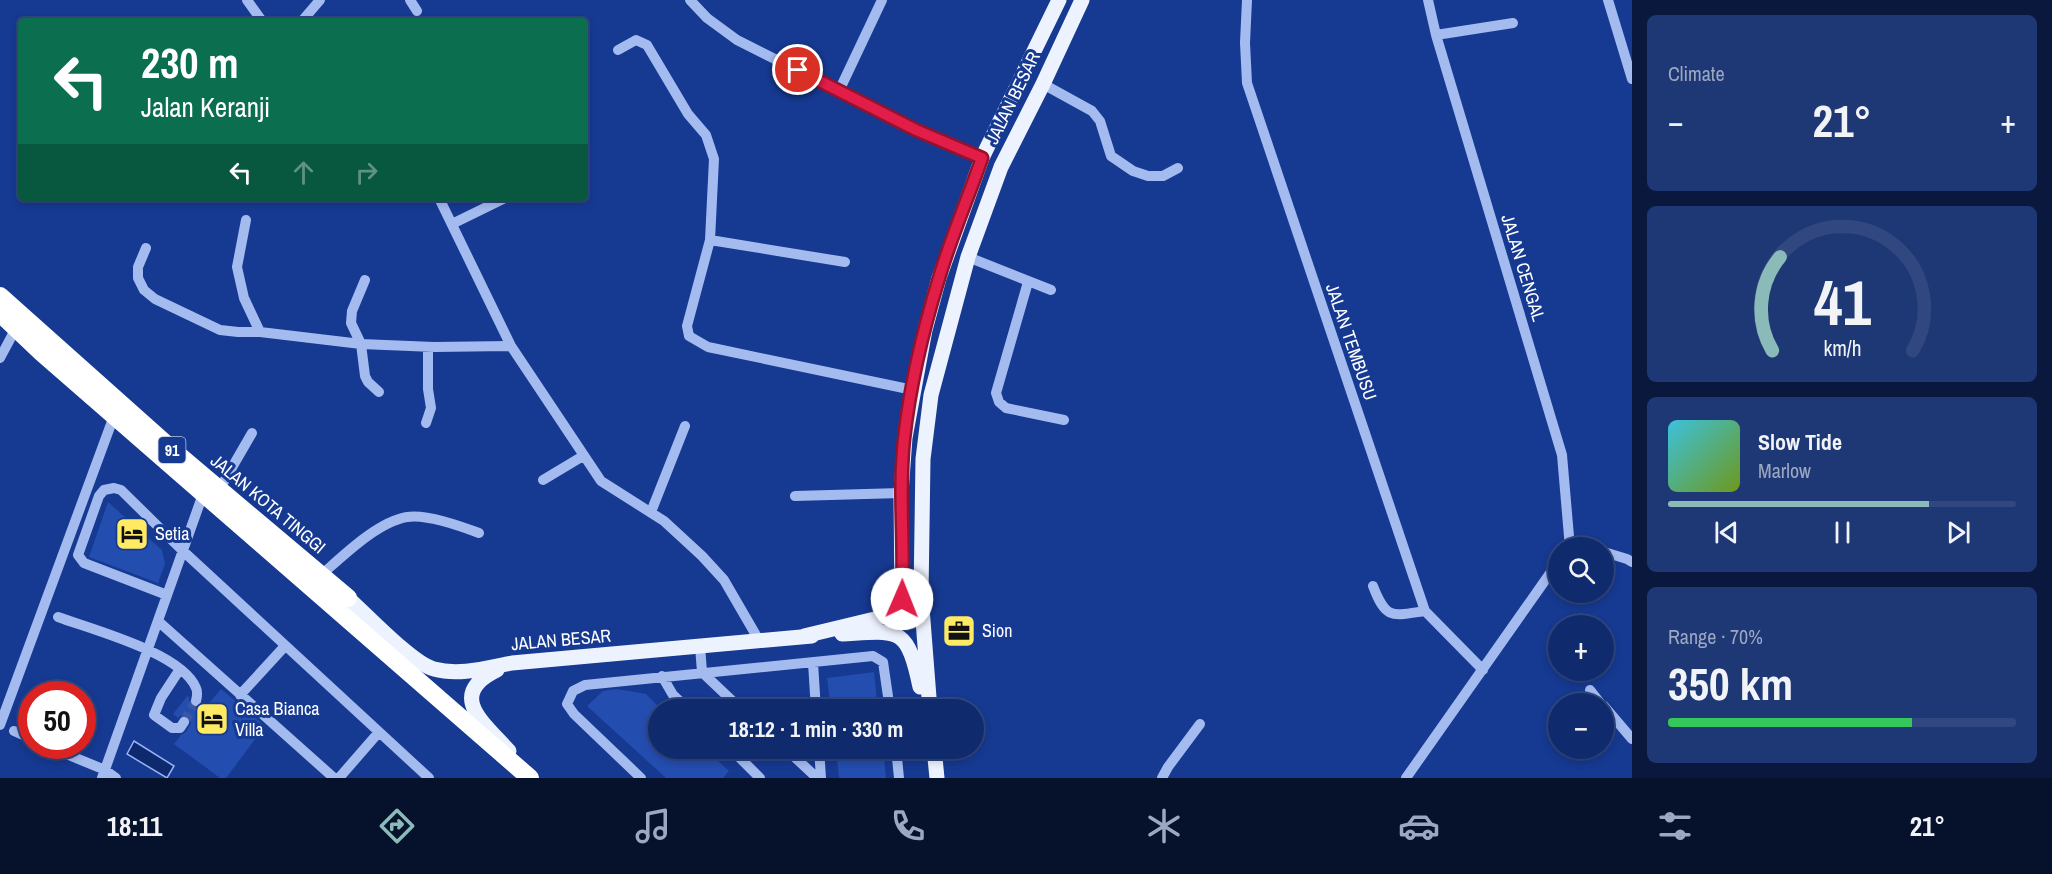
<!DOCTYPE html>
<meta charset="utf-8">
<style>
body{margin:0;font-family:"Archivo Narrow",sans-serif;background:#1e3775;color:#f1f3f6;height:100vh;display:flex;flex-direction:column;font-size:22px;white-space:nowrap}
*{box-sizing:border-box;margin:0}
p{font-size:20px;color:#9ca7c2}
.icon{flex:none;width:33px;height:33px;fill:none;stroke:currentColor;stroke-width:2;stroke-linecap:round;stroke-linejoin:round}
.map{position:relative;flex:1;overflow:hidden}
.drawer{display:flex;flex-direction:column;gap:15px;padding:15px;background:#09183c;width:420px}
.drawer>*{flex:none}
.hud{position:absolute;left:18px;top:18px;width:570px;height:183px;border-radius:6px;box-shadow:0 3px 9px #0003,0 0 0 2px #304780;background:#0b6e4f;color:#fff;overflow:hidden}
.controls{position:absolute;left:1548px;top:537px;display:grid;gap:12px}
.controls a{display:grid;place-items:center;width:66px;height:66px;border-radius:50%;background:#102b6d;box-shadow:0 3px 9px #0003,0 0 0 2px #304780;font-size:30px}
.speed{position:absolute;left:18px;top:681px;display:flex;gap:12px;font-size:30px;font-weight:700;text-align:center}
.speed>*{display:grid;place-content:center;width:78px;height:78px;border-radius:50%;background:#102b6d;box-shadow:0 3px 9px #0003,0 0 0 2px #304780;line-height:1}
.speed .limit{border:9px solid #d22;background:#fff;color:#111}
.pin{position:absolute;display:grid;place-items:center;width:51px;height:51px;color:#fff;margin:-26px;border:3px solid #fff;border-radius:50%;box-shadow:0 2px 6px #0007}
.me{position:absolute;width:66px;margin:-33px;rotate:1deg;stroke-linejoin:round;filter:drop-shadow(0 0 4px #0008)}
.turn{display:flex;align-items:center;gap:21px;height:126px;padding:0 24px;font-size:27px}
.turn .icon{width:78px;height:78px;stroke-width:2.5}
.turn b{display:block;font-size:42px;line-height:51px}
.lanes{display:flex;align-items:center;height:57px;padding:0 24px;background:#0003;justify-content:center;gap:30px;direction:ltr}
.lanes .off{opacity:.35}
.big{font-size:45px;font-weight:800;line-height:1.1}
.drawer .widget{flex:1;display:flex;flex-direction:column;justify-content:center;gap:9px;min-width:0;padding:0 21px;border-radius:9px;background:#1e3775}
.drawer .dial{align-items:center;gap:0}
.dial svg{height:156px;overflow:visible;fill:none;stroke:#304780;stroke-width:7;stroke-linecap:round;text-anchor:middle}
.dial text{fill:#f1f3f6;stroke:none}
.song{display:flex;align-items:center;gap:18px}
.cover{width:72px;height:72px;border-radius:9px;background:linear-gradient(135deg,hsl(190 70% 55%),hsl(80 70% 35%))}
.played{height:6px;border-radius:3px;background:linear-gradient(90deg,#8bbbb9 75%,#304780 75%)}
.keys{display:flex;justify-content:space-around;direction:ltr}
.heat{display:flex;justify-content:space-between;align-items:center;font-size:33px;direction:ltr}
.charge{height:9px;border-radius:4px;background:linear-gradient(90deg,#34c759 70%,#304780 0)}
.trip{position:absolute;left:648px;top:699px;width:336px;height:60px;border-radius:30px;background:#102b6d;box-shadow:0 3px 9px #0003,0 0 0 2px #304780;font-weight:800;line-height:60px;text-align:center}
.tabs{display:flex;height:96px;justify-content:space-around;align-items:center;background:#06112c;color:#9ca7c2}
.tabs .icon{width:42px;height:42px}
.tabs .active{color:#8bbbb9}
.tabs b{font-size:27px;color:#f1f3f6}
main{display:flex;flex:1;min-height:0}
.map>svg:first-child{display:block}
.water{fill:#0e296e;stroke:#96b3f3;stroke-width:1.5}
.building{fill:#244db0}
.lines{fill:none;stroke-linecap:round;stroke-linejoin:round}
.minor-tunnel{stroke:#3957a2;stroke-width:10;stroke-dasharray:10 5;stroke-linecap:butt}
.minor{stroke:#a4bbf0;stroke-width:10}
.major{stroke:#edf2ff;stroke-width:15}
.highway{stroke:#fff;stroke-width:18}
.route-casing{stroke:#92132f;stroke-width:15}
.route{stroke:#e11d48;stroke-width:10}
.labels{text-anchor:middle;stroke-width:6;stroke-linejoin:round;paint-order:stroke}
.shield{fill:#163991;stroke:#b9c4de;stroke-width:1.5}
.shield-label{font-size:16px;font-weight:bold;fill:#fff}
.street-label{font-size:18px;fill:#fff;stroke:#163991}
.poi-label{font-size:18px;fill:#fff;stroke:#163991;text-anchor:start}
</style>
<main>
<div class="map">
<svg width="1632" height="778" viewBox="0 0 1632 778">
<rect width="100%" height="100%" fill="#163991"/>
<path class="water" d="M134,741L174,766L167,778L127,754Z"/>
<path class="building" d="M108,502L162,550L165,564L158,583L89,557Z
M874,672L878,710H831L827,678Z
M221,689L265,726L226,778H220L174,744L181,735L186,732L191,723L188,716L181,715L178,718L173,714L188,695L191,707L198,708L202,706L205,708Z
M617,689L646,694L658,706V748H704L729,771L723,778H666L587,706L603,691Z
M836,748H883L886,778H839Z"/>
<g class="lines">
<path class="minor-tunnel" d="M184,722L196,701"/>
<path class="minor" d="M247,0L262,21
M410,0L417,11
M690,0L707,18L737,40L916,130L982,158
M1247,0L1245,43L1247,83L1425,611L1483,670
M1428,0L1436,35L1562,455L1570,548
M1608,0L1632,79
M302,21L320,0
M1436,35L1513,23
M618,50L636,40L647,45L688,114L706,135L714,159L710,240L687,326L689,336L708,347L913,390
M1043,84L1092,111L1100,121L1111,156L1133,171L1148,176H1163L1178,168
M839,91L882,0
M439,198L511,346L601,481L664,521L702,556L724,580L760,642
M246,220L237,267L244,298L260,332L361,344L434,347L511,346
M452,224L505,198
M710,240L845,262
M146,248L138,267V278L144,290L155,299L220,330L238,332H260
M968,257L1051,290
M365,280L352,311L351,323L361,344L365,376L368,382L379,392
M1028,282L996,393L999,402L1006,408L1064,420
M0,358L16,328
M426,423L431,408L428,389V347
M543,480L583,456
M219,490L252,433
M795,496L901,493
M651,512L685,426
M1604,552L1627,559L1632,562
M320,576C343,556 377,522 407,517C427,514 460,526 479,533
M1373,586C1386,620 1392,616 1425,611
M167,595L84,563L78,555L99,496L104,490L114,488L121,490L183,551L429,778
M58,617C93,630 182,653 196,688C198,692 197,697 196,701
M158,621L334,778
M700,646L702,672L742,710
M813,663L816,710
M180,669L161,698L154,715L172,728H180L184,722
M662,676L673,695L689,710
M1590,690L1601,704
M240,695L285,646
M1604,706L1632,739
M0,725L114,416
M14,731L32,739
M47,746L105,770L116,778
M730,748L760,778
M785,748L817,778
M819,748L821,778
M896,748L899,778
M102,778L203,494
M339,778L379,732
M641,778L574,714L567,704L573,691L585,685L873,656L883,662L890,710
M1162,778L1168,767L1200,724
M1406,778L1558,562"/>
<path class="major" d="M348,598C366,614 413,664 434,669C459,676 486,668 512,663L812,636
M842,634C899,631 907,625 920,687
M804,636L879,618L896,609L902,599L901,493L905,438L925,330L939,278L982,158L1059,0
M497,670C445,695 485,724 509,751
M930,710L921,595L923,459L931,395L968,257L1001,167L1043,84L1082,0
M934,748L937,778"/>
<path class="highway" d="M0,296L176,453L348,598
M0,313L42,353L530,778"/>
</g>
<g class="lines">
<defs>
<path id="route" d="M798,70L916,130L982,158C968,198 951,237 939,278C923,330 910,385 904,439C898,492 905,545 902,599"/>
</defs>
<use href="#route" class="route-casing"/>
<use href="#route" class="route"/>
</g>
<defs>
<symbol id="hotel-square" viewBox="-11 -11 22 22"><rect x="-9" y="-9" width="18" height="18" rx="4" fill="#ffea63" stroke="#163991"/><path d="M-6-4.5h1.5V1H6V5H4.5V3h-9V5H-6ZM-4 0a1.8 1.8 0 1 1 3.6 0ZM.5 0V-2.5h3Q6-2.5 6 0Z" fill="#111"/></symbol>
<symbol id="office-square" viewBox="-11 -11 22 22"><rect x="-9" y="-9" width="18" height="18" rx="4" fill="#ffea63" stroke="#163991"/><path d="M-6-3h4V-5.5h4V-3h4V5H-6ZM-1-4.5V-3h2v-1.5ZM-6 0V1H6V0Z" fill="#111"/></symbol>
</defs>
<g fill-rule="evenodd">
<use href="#hotel-square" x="113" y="515" width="38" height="38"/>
<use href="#office-square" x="940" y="612" width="38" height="38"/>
<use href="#hotel-square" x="193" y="700" width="38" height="38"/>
</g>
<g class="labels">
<rect class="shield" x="158.5" y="437" width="27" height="26" rx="4.5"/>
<g class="shield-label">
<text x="172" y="456">91</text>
</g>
<g class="street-label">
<text transform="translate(1013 98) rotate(-64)" y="6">JALAN BESAR</text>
<text transform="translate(1523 268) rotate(73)" y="6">JALAN CENGAL</text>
<text transform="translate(1351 342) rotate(71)" y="6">JALAN TEMBUSU</text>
<text transform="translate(268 504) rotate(40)" y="6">JALAN KOTA TINGGI</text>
<text transform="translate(561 640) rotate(-5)" y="6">JALAN BESAR</text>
</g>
<g class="poi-label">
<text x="155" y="540">Setia</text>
<text x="982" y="637">Sion</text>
<text x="235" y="715">Casa Bianca<tspan x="235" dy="21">Villa</tspan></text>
</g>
</g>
</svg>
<div class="controls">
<a><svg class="icon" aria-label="search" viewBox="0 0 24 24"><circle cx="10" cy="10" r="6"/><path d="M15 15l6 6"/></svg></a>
<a>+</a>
<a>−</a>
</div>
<div class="speed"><div class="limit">50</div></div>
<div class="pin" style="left:798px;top:70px;background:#d93025"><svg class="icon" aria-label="arrive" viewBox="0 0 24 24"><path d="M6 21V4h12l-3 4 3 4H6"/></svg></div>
<svg class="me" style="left:902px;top:599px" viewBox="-20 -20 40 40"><circle r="19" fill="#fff"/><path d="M0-13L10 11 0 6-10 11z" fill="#e11d48"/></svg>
<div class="trip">18:12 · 1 min · 330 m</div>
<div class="hud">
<div class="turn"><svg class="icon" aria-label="left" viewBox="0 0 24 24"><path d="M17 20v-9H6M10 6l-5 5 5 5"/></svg><div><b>230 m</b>Jalan Keranji</div></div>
<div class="lanes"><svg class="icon" aria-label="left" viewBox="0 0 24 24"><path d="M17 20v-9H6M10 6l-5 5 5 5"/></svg><svg class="icon off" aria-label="ahead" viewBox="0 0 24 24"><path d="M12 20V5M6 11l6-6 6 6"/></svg><svg class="icon off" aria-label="right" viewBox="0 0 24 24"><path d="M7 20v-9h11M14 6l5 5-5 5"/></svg></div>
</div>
</div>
<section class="drawer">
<div class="widget"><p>Climate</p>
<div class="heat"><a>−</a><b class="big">21°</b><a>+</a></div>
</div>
<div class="widget dial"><svg viewBox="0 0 100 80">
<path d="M14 69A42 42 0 1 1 86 69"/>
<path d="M14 69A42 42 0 0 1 18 21" stroke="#8bbbb9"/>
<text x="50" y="56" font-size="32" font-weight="700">41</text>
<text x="50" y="72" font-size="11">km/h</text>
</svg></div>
<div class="widget">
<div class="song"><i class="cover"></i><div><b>Slow Tide</b><p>Marlow</p></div></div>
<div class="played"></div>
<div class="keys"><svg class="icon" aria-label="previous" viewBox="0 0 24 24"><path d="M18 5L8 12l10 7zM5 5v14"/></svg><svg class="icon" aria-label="pause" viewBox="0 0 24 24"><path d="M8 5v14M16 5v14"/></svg><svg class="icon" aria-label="next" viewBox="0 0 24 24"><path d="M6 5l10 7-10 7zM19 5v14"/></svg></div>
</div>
<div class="widget"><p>Range · 70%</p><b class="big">350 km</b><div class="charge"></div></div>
</section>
</main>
<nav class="tabs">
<b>18:11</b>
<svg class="icon active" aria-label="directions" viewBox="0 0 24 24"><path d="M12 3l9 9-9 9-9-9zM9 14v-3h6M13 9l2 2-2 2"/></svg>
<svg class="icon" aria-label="music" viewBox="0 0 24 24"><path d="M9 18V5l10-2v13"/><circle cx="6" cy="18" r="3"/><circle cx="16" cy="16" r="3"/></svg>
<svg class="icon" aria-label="phone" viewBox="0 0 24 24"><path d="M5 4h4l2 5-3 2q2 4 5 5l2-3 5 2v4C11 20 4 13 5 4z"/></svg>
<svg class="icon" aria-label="climate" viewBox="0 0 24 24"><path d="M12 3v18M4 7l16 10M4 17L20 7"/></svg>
<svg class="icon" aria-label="car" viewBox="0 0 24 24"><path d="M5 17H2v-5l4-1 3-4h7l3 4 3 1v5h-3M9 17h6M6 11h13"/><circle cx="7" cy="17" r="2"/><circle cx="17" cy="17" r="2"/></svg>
<svg class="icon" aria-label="filters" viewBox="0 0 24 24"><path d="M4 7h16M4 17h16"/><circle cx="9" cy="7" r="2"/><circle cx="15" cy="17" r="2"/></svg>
<b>21°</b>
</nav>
